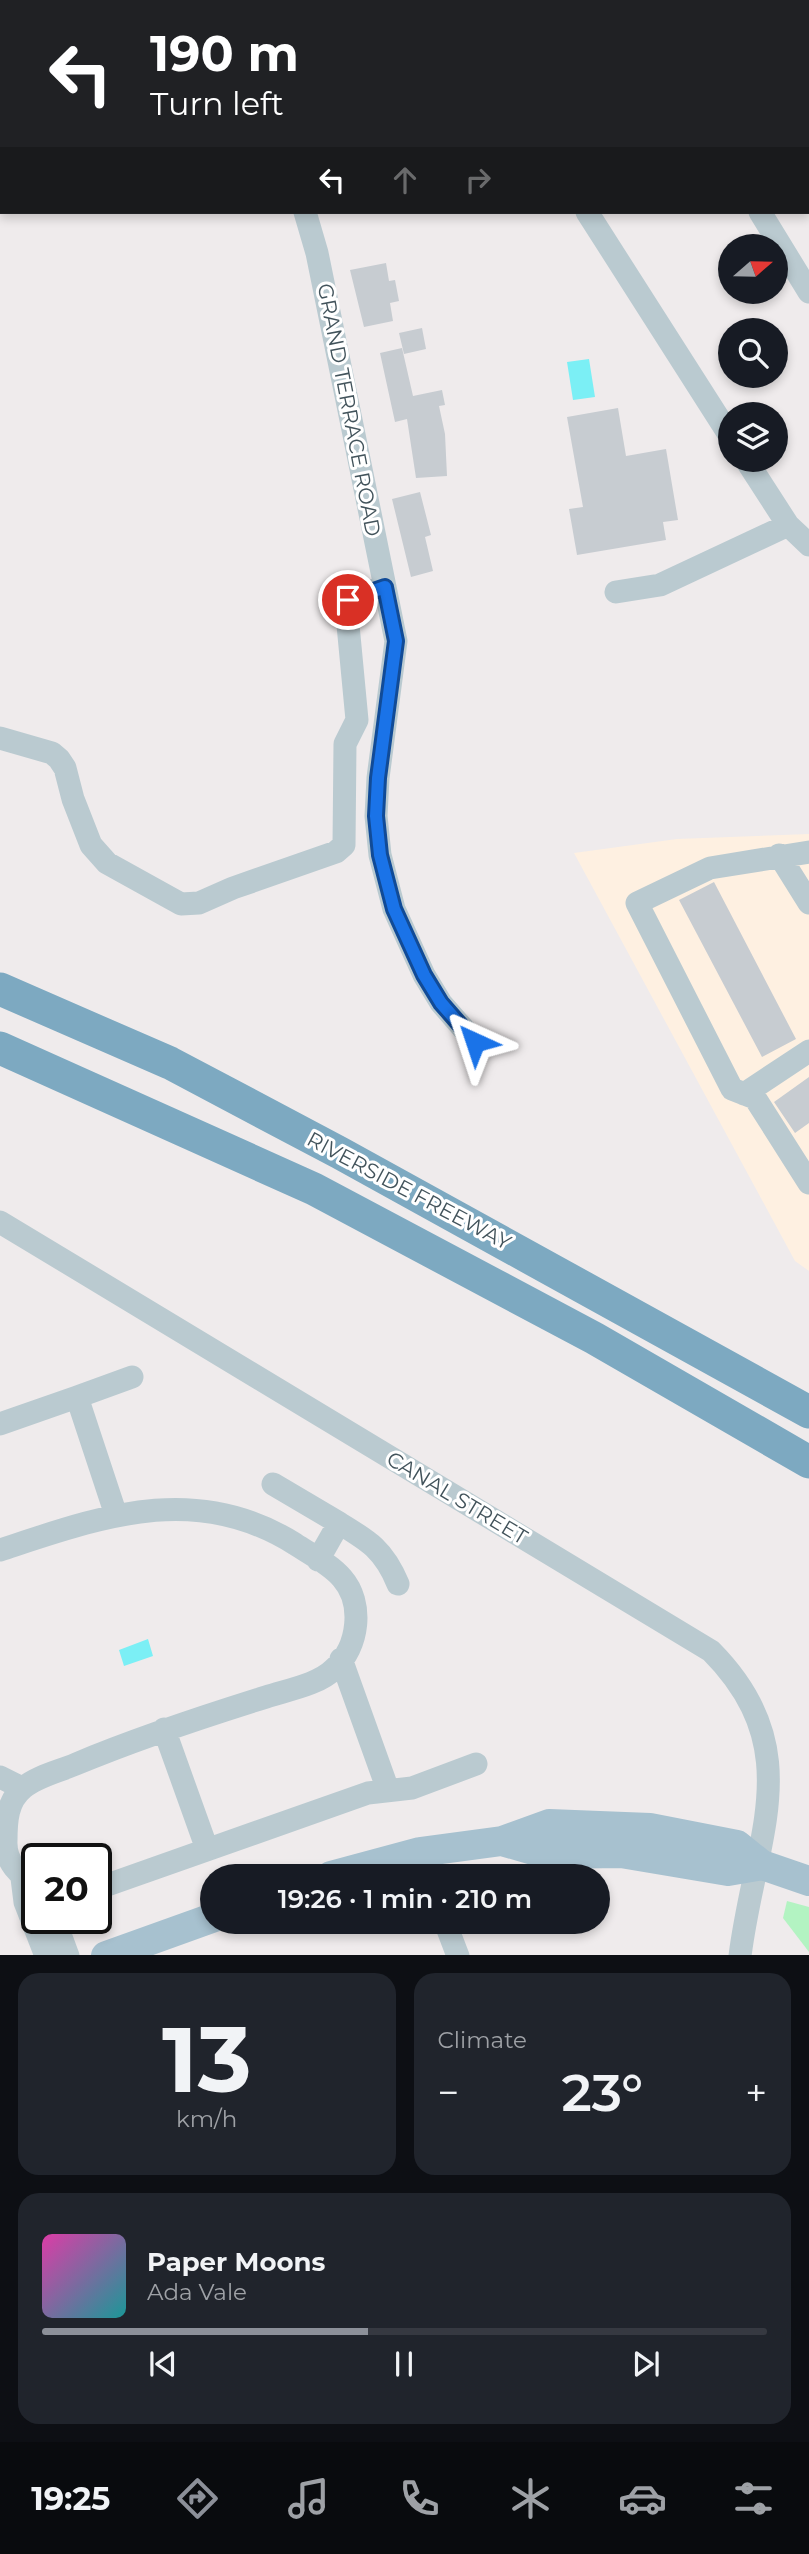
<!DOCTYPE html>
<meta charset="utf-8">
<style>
body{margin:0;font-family:Montserrat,sans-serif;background:#20242c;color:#f1f3f6;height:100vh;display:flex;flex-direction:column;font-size:26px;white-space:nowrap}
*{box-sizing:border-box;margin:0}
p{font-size:23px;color:#9ea1a6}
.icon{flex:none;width:38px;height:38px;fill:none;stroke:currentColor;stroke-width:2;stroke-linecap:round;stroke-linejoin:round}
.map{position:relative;height:1955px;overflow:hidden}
.drawer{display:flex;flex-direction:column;gap:18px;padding:18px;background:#0d0f14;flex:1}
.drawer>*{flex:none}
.banner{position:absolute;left:0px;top:0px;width:810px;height:214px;box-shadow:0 4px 10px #0003;background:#202124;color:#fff;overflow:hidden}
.needle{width:46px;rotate:70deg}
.fabs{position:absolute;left:718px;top:234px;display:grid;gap:14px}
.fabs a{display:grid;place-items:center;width:70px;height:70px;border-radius:50%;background:#171b24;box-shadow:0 4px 10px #0003;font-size:35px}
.speed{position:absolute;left:21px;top:1843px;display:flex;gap:14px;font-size:35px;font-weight:700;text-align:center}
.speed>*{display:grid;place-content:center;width:91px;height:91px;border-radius:50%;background:#171b24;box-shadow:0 4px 10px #0003;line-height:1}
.speed .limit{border:4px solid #111;border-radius:10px;background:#fff;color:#111}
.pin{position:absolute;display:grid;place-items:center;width:60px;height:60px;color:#fff;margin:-30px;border:4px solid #fff;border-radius:50%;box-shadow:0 2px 7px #0007}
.me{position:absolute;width:77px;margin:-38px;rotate:318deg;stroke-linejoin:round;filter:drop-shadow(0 0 5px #0008)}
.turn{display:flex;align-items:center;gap:24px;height:147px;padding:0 35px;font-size:32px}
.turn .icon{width:91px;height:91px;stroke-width:2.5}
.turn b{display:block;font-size:49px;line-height:60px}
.lanes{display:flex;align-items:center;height:66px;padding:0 35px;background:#0003;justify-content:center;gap:35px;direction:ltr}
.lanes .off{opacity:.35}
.big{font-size:52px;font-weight:600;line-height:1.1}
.drawer .card{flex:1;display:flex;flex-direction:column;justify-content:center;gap:10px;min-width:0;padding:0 24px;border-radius:21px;background:#20242c}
.drawer .dial{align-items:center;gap:0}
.dial b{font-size:91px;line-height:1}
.song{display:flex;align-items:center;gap:21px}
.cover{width:84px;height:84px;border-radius:10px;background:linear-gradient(135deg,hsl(320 70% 55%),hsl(180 70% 35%))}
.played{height:7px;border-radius:4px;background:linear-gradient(90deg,#8c9099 45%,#363941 45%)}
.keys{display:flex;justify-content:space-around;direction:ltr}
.heat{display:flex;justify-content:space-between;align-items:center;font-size:38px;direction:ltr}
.drawer .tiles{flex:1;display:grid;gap:18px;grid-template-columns:1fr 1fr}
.card:last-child{grid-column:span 2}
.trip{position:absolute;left:200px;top:1864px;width:410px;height:70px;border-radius:35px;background:#171b24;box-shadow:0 4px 10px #0003;font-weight:600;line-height:70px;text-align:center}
.tab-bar{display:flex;height:112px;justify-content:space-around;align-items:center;background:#090b0e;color:#9ea1a6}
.tab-bar .icon{width:49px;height:49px}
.tab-bar .selected{color:#8c9099}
.tab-bar b{font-size:32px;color:#f1f3f6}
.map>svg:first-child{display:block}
.commercial{fill:#fef0e1}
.green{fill:#b3f3c2}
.water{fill:#7beff5}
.building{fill:#c7ccd1}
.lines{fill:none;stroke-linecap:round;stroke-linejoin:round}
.minor{stroke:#bacad0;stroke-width:23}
.major{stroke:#a7c1cf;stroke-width:30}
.highway{stroke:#7da9c1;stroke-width:33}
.route-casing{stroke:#114b97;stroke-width:18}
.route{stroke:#1a73e8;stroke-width:12}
.labels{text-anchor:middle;stroke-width:6;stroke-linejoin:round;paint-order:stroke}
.street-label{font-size:21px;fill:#42535b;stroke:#fff}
</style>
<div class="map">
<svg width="809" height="1956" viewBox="0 0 809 1956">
<rect width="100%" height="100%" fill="#efebec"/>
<path class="commercial" d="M809,834V1271L795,1261L574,853L677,839Z"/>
<path class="green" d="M787,1901L809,1907V1952L783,1918Z"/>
<path class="water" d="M589,359L595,397L573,400L567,362Z
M148,1639L153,1656L124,1666L119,1650Z"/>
<path class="building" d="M386,263L389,281L395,280L399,301L390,303L393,321L364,327L350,270Z
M422,328L426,349L404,354L399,333Z
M402,348L413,396L442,390L445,405L439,406L445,434L447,476L416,478L407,419L395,422L380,353Z
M618,408L626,456L666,449L678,520L663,522L666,540L577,555L569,509L583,507L567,417Z
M420,492L431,535L425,537L433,571L411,577L392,499Z
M714,882L796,1039L762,1057L679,900Z
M809,1077V1123L795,1133L774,1102Z"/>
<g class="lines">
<path class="minor" d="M175,0L177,2
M401,0L402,2
M612,0L614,2
M541,2L544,0
M808,105H809
M305,212L317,253L396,641L378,778L376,816L380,855L394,909L424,975L441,1003L475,1042
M587,212L730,436
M760,212L809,292
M746,460L788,525L809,545
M616,592L660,585L788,525
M0,738L52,753L59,759L65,768L73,799L91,845L107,863L181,904L199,903L233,888L336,852L344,845L345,744L357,720L346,604L354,596L385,587
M809,852L710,868L637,903L732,1089L755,1098L809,1183
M779,855L809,903
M744,1094L809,1051
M0,1222L711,1651C809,1750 755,1836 740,1956
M0,1424L77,1397
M273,1484L339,1523
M116,1515L77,1397L132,1377
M0,1550C101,1517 195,1481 295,1544C310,1554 330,1564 342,1578C364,1603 359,1647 334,1669C318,1685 287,1690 266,1697C202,1717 138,1738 76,1764C60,1771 37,1776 23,1788C7,1801 6,1821 6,1841C5,1862 19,1876 37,1885
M318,1560L339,1523C369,1541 384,1550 398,1584
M341,1659L388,1790
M164,1729L207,1849
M0,1777L22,1788
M420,1852L429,1876
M22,1878L25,1902L46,1956
M96,1889L368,1793L412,1788L476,1764
M54,1918L68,1956
M445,1922L458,1956"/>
<path class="major" d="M502,1841L547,1854L621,1853L728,1871L762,1865
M331,1876L420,1852L502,1841L549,1824L650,1828L737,1845L762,1865L809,1881
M106,1956L212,1918"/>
<path class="highway" d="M0,989L170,1063L340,1153L809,1412
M0,1048L314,1189L594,1338L809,1462"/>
</g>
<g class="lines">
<defs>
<path id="route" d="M348,600L385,587L396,641L378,778L376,816L380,855L394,909L424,975L441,1003L475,1042"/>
</defs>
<use href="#route" class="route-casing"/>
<use href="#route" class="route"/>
</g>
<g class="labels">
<g class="street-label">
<text transform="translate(349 410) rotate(79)" y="7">GRAND TERRACE ROAD</text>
<text transform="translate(409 1191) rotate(28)" y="7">RIVERSIDE FREEWAY</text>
<text transform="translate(457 1498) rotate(31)" y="7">CANAL STREET</text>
</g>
</g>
</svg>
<div class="fabs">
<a><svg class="needle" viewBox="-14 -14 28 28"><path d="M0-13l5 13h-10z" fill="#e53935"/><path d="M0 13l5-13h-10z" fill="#9ea1a6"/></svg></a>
<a><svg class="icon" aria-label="search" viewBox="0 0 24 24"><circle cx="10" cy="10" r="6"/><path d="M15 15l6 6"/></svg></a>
<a><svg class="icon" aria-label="layers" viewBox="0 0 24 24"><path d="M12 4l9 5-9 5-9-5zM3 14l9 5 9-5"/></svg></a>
</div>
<div class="speed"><div class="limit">20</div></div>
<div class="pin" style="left:348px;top:600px;background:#d93025"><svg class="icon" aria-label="arrive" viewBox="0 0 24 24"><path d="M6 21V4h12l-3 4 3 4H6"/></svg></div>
<svg class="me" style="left:475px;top:1042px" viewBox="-20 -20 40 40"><path d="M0-17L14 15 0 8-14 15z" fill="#1a73e8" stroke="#fff" stroke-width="4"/></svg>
<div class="trip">19:26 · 1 min · 210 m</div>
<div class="banner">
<div class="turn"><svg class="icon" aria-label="left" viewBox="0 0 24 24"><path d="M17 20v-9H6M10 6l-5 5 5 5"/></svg><div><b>190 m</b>Turn left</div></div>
<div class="lanes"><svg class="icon" aria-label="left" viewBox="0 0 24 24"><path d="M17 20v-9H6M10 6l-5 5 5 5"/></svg><svg class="icon off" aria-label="ahead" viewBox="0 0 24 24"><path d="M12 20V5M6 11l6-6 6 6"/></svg><svg class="icon off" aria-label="right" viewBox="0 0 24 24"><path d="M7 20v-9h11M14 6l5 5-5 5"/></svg></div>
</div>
</div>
<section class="drawer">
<div class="tiles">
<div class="card dial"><b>13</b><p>km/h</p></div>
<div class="card"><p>Climate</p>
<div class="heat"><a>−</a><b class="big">23°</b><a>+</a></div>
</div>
<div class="card">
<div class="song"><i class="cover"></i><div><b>Paper Moons</b><p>Ada Vale</p></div></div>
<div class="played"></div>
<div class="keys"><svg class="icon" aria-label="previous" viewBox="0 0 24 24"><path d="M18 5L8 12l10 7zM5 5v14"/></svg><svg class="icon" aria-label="pause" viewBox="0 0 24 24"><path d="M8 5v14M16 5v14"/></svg><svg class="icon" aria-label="next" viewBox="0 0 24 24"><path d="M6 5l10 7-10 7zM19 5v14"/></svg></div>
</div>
</div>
</section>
<nav class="tab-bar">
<b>19:25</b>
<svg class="icon selected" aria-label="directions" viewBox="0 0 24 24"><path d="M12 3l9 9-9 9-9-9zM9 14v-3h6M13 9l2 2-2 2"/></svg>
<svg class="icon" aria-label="music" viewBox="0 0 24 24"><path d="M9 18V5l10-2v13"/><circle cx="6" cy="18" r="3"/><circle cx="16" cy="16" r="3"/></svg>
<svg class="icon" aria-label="phone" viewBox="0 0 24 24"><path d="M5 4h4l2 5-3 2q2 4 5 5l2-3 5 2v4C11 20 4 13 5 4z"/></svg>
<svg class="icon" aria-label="climate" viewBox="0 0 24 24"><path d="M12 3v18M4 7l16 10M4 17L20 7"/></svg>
<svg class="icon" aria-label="car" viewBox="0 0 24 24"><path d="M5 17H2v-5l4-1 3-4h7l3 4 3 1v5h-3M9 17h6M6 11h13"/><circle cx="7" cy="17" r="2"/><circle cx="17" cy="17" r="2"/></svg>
<svg class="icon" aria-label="filters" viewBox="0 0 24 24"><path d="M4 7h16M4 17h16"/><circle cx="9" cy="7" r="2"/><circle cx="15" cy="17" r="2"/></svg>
</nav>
